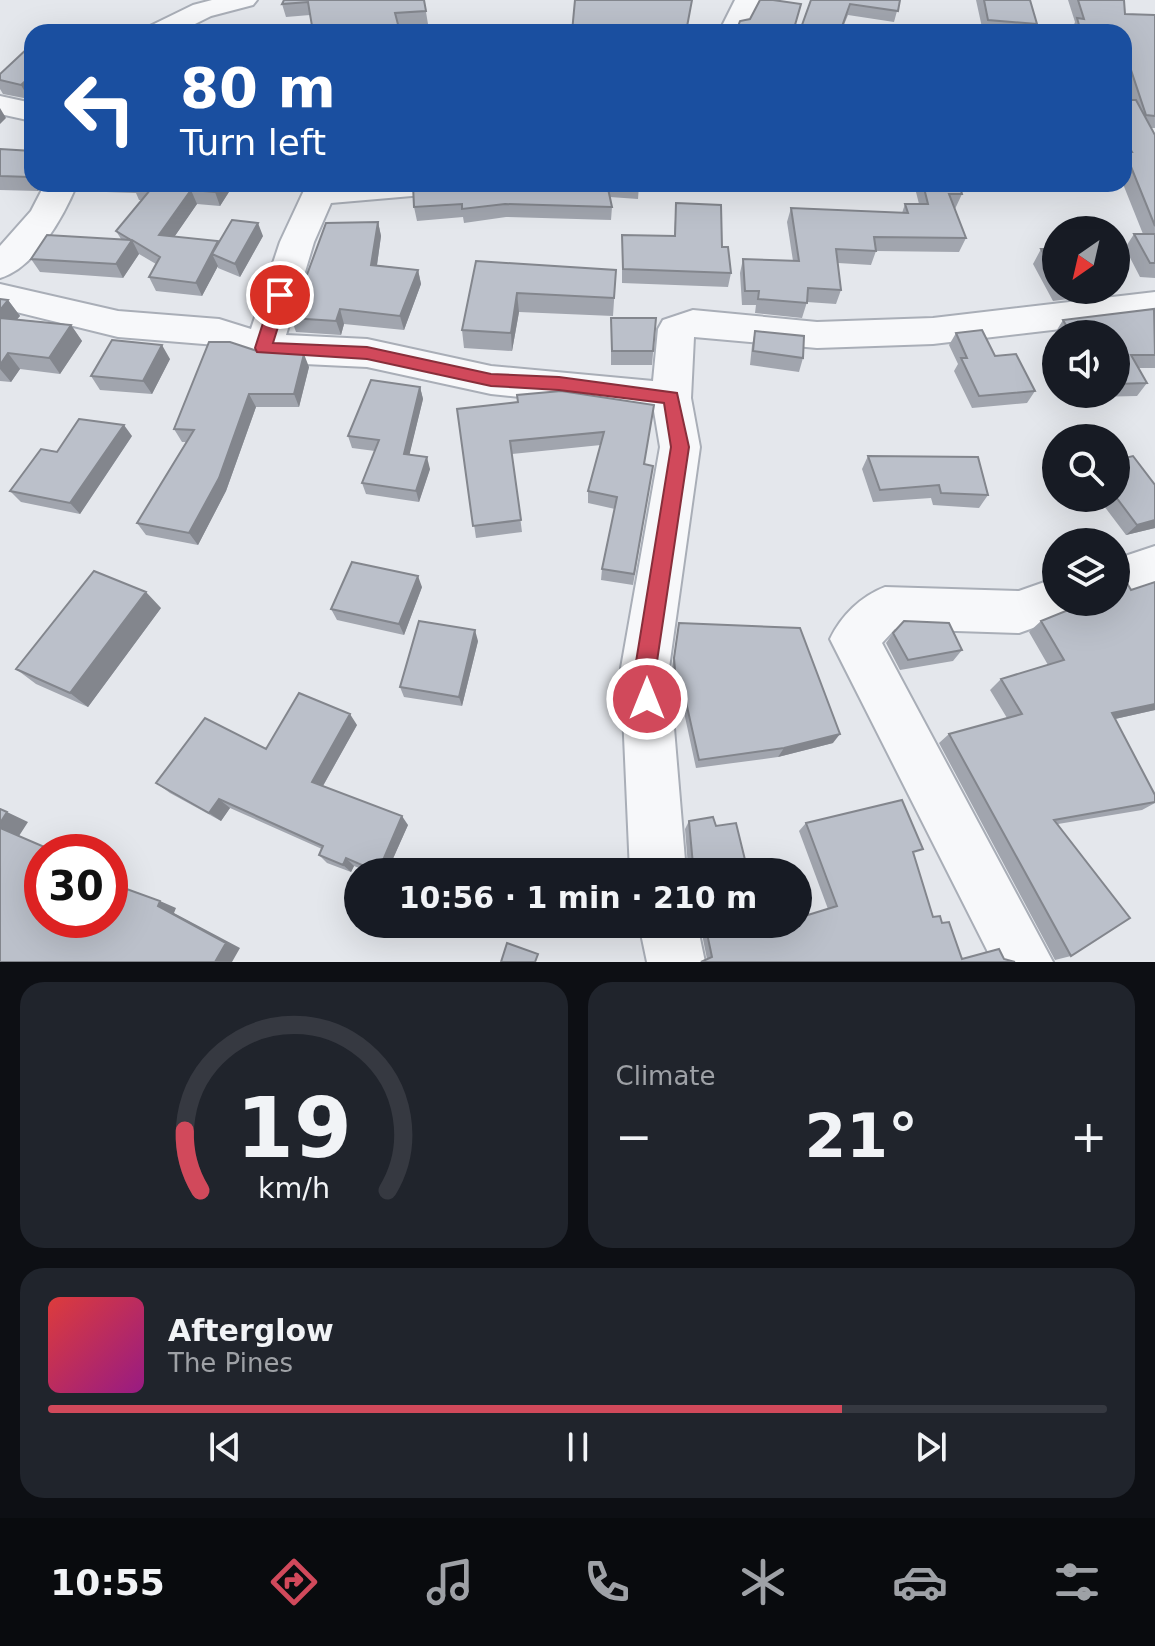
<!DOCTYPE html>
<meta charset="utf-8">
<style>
body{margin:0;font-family:"DejaVu Sans",sans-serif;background:#20242c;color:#f1f3f6;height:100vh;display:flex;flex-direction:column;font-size:30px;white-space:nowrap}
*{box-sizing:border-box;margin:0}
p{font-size:26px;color:#9ea1a6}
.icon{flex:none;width:44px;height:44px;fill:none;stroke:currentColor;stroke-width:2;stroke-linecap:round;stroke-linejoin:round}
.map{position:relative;height:962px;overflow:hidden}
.details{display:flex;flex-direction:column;gap:20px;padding:20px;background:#0d0f14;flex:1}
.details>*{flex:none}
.top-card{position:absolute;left:24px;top:24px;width:1108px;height:168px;border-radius:24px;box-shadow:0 8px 32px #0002;background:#1a4fa0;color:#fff;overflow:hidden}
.needle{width:52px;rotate:214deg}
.tools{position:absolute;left:1042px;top:216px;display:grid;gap:16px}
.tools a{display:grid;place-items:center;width:88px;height:88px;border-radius:50%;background:#171b24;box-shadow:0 8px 32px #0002;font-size:40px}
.speed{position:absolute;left:24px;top:834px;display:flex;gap:16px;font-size:40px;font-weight:700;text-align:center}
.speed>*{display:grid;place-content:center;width:104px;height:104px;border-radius:50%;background:#171b24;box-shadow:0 8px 32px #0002;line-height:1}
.speed .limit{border:12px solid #d22;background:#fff;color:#111}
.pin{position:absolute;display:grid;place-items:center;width:68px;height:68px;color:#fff;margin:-34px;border:4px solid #fff;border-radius:50%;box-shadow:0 2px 8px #0007}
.me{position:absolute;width:88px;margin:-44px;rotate:0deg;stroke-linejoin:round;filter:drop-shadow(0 0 6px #0008)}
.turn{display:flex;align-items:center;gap:28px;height:168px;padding:0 24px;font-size:36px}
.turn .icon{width:104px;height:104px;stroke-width:2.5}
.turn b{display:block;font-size:56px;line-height:68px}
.big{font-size:60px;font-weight:700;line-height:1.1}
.details .tile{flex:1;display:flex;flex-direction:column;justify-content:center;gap:12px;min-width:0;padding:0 28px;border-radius:24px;background:#20242c}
.details .dial{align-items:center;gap:0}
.dial svg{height:208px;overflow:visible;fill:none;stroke:#363941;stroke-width:7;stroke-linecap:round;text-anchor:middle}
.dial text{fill:#f1f3f6;stroke:none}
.song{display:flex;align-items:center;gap:24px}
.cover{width:96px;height:96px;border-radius:12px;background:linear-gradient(135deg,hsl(0 70% 55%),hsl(310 70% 35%))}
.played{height:8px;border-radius:4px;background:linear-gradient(90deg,#d1495b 75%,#363941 75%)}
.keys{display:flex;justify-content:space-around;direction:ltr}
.heat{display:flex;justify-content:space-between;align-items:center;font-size:44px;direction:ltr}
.details .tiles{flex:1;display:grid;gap:20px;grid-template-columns:1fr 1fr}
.tile:last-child{grid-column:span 2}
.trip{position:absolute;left:344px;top:858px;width:468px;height:80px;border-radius:40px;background:#171b24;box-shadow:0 8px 32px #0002;font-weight:700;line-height:80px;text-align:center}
.tabs{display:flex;height:128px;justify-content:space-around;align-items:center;background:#090b0e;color:#9ea1a6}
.tabs .icon{width:56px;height:56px}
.tabs .active{color:#d1495b}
.tabs b{font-size:36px;color:#f1f3f6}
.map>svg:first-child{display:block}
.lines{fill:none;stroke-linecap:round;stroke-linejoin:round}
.minor-casing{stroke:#a9aeb7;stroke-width:4}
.minor{fill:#f7f8fa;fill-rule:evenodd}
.wall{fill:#a1a5ae}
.shaded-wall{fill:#83868d}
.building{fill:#bbc0ca;stroke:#83868d;stroke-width:2}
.route{fill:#d1495b;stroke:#882f3b;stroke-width:2}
</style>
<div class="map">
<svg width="1155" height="962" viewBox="0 0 1155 962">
<rect width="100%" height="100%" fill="#e4e7ec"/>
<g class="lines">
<defs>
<path id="minor" d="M212,0H257L253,5L211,16L179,32H146L150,26L193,5Z
M735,0H761L745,32H719Z
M0,96L32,103V121L0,114Z
M45,184H77C64,216 35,268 0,278V246L31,211Z
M307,184H451L446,191L435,194L331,203L314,242L286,335L367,339L491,366L653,381L658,329L663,320L693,310L817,322L933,318L1155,292V318L933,344L817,348L694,337L691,398L700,447L669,668L686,872H630L621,668L660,447L654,411L491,394L367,367L263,362L216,345L118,337L0,308V284L118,311L219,319L251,329L280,242Z
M1155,546V586L1116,599V559Z
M1056,578V602H1078L1072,614L1019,633L895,629L882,643L1053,962H993L830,639C841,616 861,596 885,587L1019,591Z
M639,924H697L705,962H647Z"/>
</defs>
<use href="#minor" class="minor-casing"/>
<use href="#minor" class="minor"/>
</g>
<path class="wall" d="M284,0H424L428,24L398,26L310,15L286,17L282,4Z
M811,0H900L894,22L848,15L841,32H801Z
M976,0H1030L1037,24L1034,32H983Z
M1068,0H1124L1125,14L1155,15V128H1151L1155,135V278L1140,277L1125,248L1134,234H1143L1123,184L1124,100H1130L1124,82V32H1072V30L1075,22Z
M29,47V99L3,94L0,89V74Z
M0,149L32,151V184H43L38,191L0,190Z
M73,184H234L220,206L197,204L174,237L218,241L219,243L263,236L240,277L218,268V266L202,296L156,291L149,277L156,264L139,254L123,278L40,272L31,259L121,239L116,231L142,200H139L136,193L77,191Z
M421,184H639V185L638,199L610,197L612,207L611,220L506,217L464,223L463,217L417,221L414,207Z
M914,184H959L962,194L955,209L966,238L959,252L876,251L871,265L838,263L841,290L836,304L807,302L802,318L755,313L756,305H742L740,273L743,259L793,261L787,222L791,208L902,213L905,204H919Z
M676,203L722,247L731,273L728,287L622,283V235L674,236Z
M378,222L381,236L377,265L418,270L421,284L404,330L344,324L341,335L296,332L291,318Z
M1041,249H1056V290H1096L1092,296L1053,301L1033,264Z
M476,261L616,270L613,316L519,312L512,351L464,348L462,330Z
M0,299L8,300L20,316L17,319L71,325L82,341L60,374L20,369L11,382L0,381Z
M1155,309V368H1139L1147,383L1137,396L1093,397L1091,394H1116V334L1056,335L1055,333L1063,320Z
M611,318H656L652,365H611Z
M755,331L803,358L799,372L750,365L752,345Z
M956,333L995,356L1035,391L1027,403L972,408L954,371L958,364L949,345Z
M257,351L309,367L299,407H256L226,491L198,545L146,535L137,523L186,442H182L174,429Z
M170,359L152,394L100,390L91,376Z
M420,387L423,399L409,455L430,469L419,502L366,494L362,483L375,451L352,448L348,436Z
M457,409L652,418L644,465L653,466L633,585L601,580L602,569L615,509L588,503V491L601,445L512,454L522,532L476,538Z
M132,436L80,514L21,502L10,491Z
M868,456L988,495L979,508L933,505L931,498L873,502L862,469Z
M1098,498H1116L1155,528L1126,535Z
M422,587L404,635L337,620L331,609Z
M1083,602H1116L1155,710L1115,719L1155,795V803L1142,810L1058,824L1071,956L1055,960L939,743L949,734L1007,718L990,690L1001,679L1048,665L1029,632L1041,621L1084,604Z
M161,608L88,707L36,684L16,669Z
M679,623L833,743L778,757L696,768L682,703H675L672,668Z
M893,633L962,650L953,661L900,670L886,643Z
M478,641L462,706L404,697L400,687Z
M357,725L323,786L408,825L387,872H369L354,866L351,872L327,863L319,855L322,849L230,808L221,821L170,793L156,783L266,749Z
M689,821L716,826L748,872H674L676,868L688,866L685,829Z
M806,823L914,855L933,917L942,923L962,959H1004L1015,962H700L707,959L700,924H762L763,929L828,909L799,831Z"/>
<path class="shaded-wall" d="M32,75V97L29,99L21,85Z
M0,108L6,118L0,124Z
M34,184H43L38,191Z
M220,184H234L220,206L215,192Z
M191,190L197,204L166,249L159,235Z
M378,222L381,236L375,279L371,265Z
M258,223L263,236L240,277L235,264Z
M132,240L139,254L123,278L116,264Z
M218,241L223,255L212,254L218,266L202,296L196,283Z
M418,270L421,284L404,330L400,316Z
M517,293L519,312L512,351L511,333Z
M8,300L20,316L5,333L0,326V310Z
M340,309L344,324L341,335L336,321Z
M71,325L82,341L60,374L49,358Z
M162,345L170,359L152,394L143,381Z
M8,353L20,369L11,382L0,369V365Z
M304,354L309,367L299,407L294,394Z
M420,387L423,399L407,465L404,454Z
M249,394L256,407L226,491L198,545L189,533Z
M124,425L132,436L80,514L70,503Z
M427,457L430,469L419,502L416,491Z
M1155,520V528L1126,535L1137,525Z
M418,576L422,587L404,635L399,624Z
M146,592L161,608L88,707L70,693Z
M475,630L478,641L462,706L459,697Z
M1155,704V710L1097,723L1112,713Z
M350,714L357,725L320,791L312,782Z
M840,734L833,743L778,757L784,748Z
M219,799L230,808L221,821L209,813Z
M7,812L28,822L19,836L0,828V823Z
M402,816L408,825L387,872H378Z
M346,858L354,866L351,872L343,865Z
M160,901L176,908L174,913L240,948L232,962H215L158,906Z"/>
<path class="building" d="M284,0H424L426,11L395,13L400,32H313L308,2L282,4Z
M575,0H692L686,32H572Z
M760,0H773L801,4L793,32H736L740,21L750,19Z
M811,0H900L898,11L850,4L840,32L802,25Z
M984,0H1030L1037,24L988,20Z
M1078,0H1124L1125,14L1155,15V116L1146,115L1127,58H1124V32H1081L1077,18L1084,19Z
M490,27L491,32H459L458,30Z
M29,47L32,48V75L21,85L0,80V74Z
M1124,100H1136L1155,135V226L1125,152H1132L1124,138Z
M0,149L32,151V174L30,177L0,176Z
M135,184H220L215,192L191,190L159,235L218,241L196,283L149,277L160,257L132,240L116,264L31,259L47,235L131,240L116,231L151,189L133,186Z
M421,184H607L612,207L505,204L462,209V204L414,207L413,185Z
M923,184H959L962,194H949L966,238L874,237L876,251L836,249L841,290L808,288L807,303L758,299L759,291H745L743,259L799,261L791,208L908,213L905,204H928Z
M676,203L721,205L722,247H728L731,273L623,269L622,235L675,236Z
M232,220L258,223L235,264L212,254Z
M378,222L371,265L418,270L400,316L340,309L336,321L291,318L326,223Z
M1134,234H1155V263H1150Z
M1041,249H1056V276Z
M476,261L616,270L614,298L517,293L511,333L462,330Z
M0,299L8,300L0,310Z
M1154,309L1155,355H1131L1147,383L1116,384V334H1071L1063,320Z
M0,318L71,325L49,358L8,353L0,365Z
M611,318H656L653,351H612Z
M982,330L995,356L1016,354L1035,391L979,396L961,358H967L956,333Z
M755,331L804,336L803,358L753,351Z
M112,340L162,345L143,381L91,376Z
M209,342H230L257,351L304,354L294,394H249L219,478L189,533L137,523L194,430L174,429Z
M371,380L420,387L404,454L427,457L416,491L362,483L379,440L348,436Z
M561,391L654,405L644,464L653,466L634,574L602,569L617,497L588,491L604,432L510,441L521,520L473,526L457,409L518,402L517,395Z
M79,419L124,425L70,503L10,491L41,449L57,452Z
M868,456L978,457L988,495L941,493L939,485L880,490Z
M1133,456L1155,485V520L1137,525L1116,497V460Z
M352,562L418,576L399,624L331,609Z
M94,571L146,592L70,693L16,669Z
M1155,582V704L1112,713L1155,795V802L1054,820L1130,918L1071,956L949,734L1022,714L1001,679L1064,660L1041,621L1088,602H1116V585L1127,583L1131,590Z
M419,621L475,630L459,697L400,687Z
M904,621L949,623L962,650L908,660L893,633Z
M679,623L800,628L840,734L784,748L699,760L684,693H677L674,658Z
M299,693L350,714L312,782L402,816L378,872L346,858L343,865L319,855L323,846L219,799L209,813L156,783L205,718L266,749Z
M902,800L923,849L913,852L933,917L940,916L942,923L949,922L962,959L999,949L1004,959L1015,962H701L712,957L705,924H762L763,929L780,924H798V918L837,906L806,823Z
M0,809L7,812L0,823Z
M713,817L716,826L736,823L748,872H676V868L693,865L689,821Z
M0,828L56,852H42V920H110V883L160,901L158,906L226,943L215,962H0Z
M507,943L538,954L535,962H501Z"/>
<path class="route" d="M280,289L288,295L273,343L367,347L491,374L559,377L677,393L689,447L656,668L658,699L655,706L647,709L639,706L635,668L671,447L664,403L559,390L491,386L367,359L257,352L255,348L272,295Z"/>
</svg>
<div class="tools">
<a><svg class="needle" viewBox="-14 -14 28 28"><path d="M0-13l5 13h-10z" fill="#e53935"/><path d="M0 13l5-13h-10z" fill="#9ea1a6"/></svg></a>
<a><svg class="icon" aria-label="sound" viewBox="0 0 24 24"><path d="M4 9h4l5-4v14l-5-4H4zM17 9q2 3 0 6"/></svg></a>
<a><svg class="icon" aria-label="search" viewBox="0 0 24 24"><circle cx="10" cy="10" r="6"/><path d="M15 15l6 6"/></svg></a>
<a><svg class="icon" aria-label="layers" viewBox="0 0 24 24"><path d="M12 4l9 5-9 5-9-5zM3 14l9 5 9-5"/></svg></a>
</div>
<div class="speed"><div class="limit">30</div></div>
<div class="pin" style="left:280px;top:295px;background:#d93025"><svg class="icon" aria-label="arrive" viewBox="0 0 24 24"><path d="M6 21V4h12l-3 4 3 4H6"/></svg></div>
<svg class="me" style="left:647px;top:699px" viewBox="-20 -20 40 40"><circle r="17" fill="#d1495b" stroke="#fff" stroke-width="3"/><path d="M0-11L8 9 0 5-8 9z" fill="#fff"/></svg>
<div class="trip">10:56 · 1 min · 210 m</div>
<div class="top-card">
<div class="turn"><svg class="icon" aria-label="left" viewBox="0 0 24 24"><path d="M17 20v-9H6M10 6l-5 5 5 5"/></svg><div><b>80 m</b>Turn left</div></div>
</div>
</div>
<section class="details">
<div class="tiles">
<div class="tile dial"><svg viewBox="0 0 100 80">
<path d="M14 69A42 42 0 1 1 86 69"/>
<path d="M14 69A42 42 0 0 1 8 46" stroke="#d1495b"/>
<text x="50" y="56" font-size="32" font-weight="700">19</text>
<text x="50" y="72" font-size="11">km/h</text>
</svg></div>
<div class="tile"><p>Climate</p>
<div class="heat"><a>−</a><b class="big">21°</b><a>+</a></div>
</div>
<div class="tile">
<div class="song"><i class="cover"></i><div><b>Afterglow</b><p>The Pines</p></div></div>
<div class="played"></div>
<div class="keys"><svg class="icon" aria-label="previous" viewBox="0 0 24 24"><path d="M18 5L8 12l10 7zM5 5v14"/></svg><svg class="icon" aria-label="pause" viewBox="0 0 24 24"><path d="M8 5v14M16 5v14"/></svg><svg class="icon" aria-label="next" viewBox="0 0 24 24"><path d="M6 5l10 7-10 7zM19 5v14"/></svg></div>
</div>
</div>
</section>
<nav class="tabs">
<b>10:55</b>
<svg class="icon active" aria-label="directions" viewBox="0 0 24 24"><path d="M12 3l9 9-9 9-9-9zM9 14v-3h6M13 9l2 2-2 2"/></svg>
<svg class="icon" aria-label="music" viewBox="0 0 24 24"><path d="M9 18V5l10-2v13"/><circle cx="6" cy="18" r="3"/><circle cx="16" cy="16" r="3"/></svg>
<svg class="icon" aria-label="phone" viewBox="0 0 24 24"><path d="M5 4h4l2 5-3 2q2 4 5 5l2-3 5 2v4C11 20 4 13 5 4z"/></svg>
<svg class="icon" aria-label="climate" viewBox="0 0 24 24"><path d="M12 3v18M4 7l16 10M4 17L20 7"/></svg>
<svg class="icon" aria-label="car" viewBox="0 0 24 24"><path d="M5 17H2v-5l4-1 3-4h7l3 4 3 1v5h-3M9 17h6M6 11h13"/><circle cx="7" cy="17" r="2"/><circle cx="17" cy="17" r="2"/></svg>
<svg class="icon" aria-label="filters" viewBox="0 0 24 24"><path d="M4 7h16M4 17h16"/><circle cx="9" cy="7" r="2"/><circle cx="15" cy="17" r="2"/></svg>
</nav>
